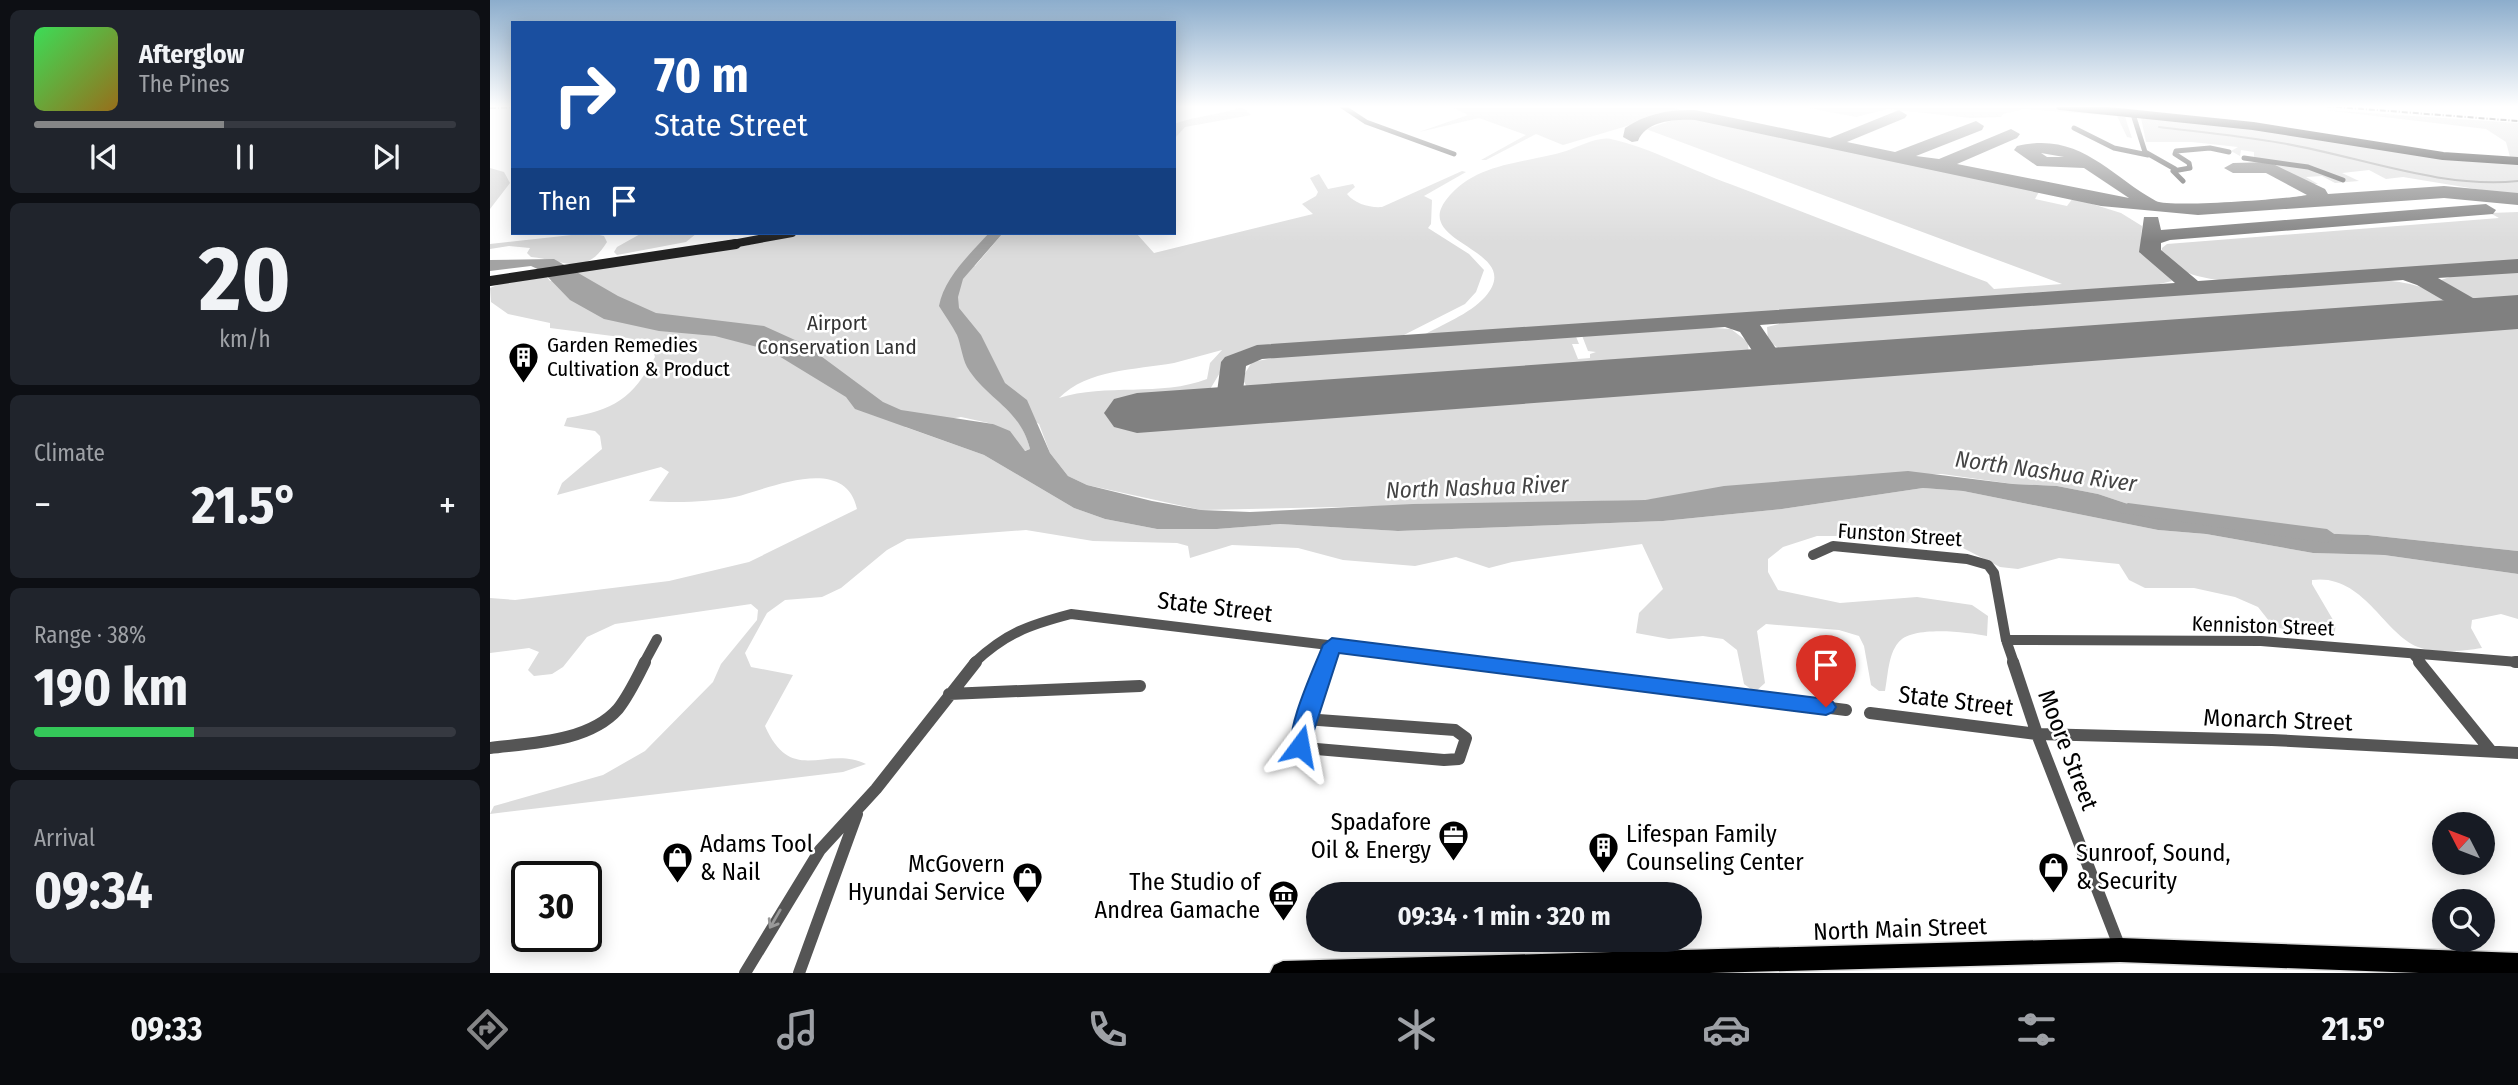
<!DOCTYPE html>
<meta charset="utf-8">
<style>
body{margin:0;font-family:"Fira Sans Condensed",sans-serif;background:#20242c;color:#f1f3f6;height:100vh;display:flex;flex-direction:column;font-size:26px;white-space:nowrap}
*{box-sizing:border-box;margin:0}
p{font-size:23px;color:#9ea1a6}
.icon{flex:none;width:38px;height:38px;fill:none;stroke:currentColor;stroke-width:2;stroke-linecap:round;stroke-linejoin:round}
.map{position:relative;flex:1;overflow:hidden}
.panel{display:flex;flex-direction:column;gap:10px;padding:10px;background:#0d0f14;width:490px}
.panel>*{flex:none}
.hud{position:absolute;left:21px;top:21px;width:665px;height:214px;border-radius:0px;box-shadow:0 4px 18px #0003;background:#1a4fa0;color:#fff;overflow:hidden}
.needle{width:46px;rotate:312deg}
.buttons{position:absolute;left:1942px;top:812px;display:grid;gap:14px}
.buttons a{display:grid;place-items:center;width:63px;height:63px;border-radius:50%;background:#171b24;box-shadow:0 4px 18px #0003;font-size:35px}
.speed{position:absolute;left:21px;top:861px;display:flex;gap:14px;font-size:35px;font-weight:700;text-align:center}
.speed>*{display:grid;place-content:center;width:91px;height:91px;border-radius:50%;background:#171b24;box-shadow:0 4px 18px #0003;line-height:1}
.speed .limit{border:4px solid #111;border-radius:10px;background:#fff;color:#111}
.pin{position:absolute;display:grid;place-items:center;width:60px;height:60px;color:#fff;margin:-72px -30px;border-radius:50% 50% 50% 0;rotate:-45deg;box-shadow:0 0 7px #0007}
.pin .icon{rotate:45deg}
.me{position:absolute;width:77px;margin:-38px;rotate:13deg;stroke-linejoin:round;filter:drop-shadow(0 0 5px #0008)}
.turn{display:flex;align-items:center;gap:24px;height:147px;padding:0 28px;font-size:32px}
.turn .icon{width:91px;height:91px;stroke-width:2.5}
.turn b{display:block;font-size:49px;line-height:60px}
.then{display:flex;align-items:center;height:66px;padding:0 28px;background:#0003;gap:14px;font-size:26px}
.big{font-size:52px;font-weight:700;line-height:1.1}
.panel .widget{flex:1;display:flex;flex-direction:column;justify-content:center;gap:10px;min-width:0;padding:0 24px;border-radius:10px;background:#20242c}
.panel .dial{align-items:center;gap:0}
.dial b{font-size:91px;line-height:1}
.song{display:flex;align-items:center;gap:21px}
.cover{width:84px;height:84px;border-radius:10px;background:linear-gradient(135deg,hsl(130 70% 55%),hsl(40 70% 35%))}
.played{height:7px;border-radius:4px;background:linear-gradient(90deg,#858687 45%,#363941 45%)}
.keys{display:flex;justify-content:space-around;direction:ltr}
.heat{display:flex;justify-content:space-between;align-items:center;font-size:38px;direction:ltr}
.charge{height:10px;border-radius:5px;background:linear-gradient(90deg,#34c759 38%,#363941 0)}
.trip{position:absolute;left:816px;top:882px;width:396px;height:70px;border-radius:35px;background:#171b24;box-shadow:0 4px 18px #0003;font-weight:700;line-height:70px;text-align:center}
.dock{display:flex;height:112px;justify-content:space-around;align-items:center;background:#090b0e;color:#9ea1a6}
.dock .icon{width:49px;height:49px}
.dock .selected{color:#858687}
.dock b{font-size:32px;color:#f1f3f6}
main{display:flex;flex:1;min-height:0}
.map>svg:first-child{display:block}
.green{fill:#dcdcdc;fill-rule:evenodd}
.water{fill:#a3a3a3}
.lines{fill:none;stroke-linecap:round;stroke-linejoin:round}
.stream{stroke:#a3a3a3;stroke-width:2}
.river{fill:#a3a3a3;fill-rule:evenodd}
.taxiway{fill:#808080;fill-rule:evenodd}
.runway{fill:#808080;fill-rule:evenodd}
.trunk-casing{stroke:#dbdbdb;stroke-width:3}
.minor-far2{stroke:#555;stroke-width:5}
.minor-far1{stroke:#555;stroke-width:10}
.minor{stroke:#555;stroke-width:12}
.secondary-far1{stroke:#222;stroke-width:8}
.secondary{stroke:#222;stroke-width:10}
.trunk{fill:#000;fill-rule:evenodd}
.rail{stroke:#000;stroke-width:2;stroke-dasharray:6 2 1 2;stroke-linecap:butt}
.oneway{stroke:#999}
.route{fill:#1a73e8;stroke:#114b97;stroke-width:2}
.labels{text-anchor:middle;stroke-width:5;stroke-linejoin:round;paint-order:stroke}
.park-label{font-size:21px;fill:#333;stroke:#fff}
.poi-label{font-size:21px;fill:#000;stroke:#fff;text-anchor:start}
.street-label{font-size:21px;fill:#000;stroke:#fff}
.water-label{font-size:23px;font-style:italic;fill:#444;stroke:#fff}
.near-street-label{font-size:24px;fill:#000;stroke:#fff}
.near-poi-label{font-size:24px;fill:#000;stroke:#fff;text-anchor:end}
</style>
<main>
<section class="panel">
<div class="widget">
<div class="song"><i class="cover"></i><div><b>Afterglow</b><p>The Pines</p></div></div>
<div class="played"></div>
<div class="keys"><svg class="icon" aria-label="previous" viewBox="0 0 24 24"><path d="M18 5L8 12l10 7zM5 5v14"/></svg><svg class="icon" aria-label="pause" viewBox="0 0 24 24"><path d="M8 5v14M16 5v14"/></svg><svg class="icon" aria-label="next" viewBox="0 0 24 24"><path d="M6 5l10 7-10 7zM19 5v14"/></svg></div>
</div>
<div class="widget dial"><b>20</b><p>km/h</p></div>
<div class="widget"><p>Climate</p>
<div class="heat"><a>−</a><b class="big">21.5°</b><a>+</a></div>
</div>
<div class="widget"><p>Range · 38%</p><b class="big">190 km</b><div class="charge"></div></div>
<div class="widget"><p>Arrival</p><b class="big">09:34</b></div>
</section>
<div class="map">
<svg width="2028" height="973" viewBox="0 0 2028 973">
<rect width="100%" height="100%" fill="#fff"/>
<path class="green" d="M960,106H1176L1191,110L1073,145L1046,134L996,160H991L1036,135L989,118L929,132L978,115Z
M1308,106H1549L1635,117L1642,138L1637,137L1627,116L1534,109L1513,114L1511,117L1480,118L1398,109L1366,117Z
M752,107L761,115L695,127L684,139V124C706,116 729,115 752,107Z
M1834,110L2028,123V158L2020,157L2016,142L1996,129Z
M1193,117L1550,190L1545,199L1577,206L1583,198L1631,213L1652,226L1650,253L1675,271L1682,281L1661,286L932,336C951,325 980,314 995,297C1037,249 922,245 956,200C985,162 1034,164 1076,151C1088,147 1108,136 1121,139C1158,147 1204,171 1240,184C1326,217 1411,250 1497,282L1504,289L1572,284L1156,129Z
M1651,118L1732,123L2028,163V196L1913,177L1896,179L1879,170L1852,173L1869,181L1845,183L1832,176L1816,177L1828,184H1817L1764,161V152L1751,150L1750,156L1741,151L1748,147L1702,142H1656Z
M0,168L14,172L20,183L0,209Z
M972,171L976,172L934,196L942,200L941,224L938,228L979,254L994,270L986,292L975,304L906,339L751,351L737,361L716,396L647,402L643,425L2028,322V551L1878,535L1786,532L1736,526L1706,518L1674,516L1608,494L1567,486L1523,484L1452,474L1367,475L1155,500L711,510L597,485L578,476L560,453L549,424L504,396C522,411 535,427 540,449L534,451L503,424L471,417L415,427L494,455L584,508L615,519L667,529H727L790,524L908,531L1173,521L1292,509L1433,488L1473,491L1668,530L1716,534L1823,553L1894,555L2028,574V619L2011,614L1982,620L1981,628L1992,648C1974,651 1945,654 1928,647C1894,634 1873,573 1822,580V584L1846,625L1844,636L1813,635L1783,626L1768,607L1745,597L1704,588H1655L1639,580L1629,564L1569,558L1528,569L1510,567L1473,548L1354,536H1327L1293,547L1278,559V572L1288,590L1350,603L1427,597L1482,605L1498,616L1497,636C1477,632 1421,625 1408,643C1398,655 1398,676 1395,691H1389L1381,685L1374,646L1369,636L1349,630L1276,624L1267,631L1275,683L1265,692L1254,684L1247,650L1233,639L1213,636L1179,639L1146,633L1149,613L1173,589L1152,544L1022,562L999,568L966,557L925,566L853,560L808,548L742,545L700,558L698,546L687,543L603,541L536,530L417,539L397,550L351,588L332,597L295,600L277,613L255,653L261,667L303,675L275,726C302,787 336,744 376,764L353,772L0,814L4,806L113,775L155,751L223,682L231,664L267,620L268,610L261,604L125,624L97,637L73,667L62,674L44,676L38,670L49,652L39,648L0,653V598L25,600L179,581L259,562L367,509C355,453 279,489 245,497C219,502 186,503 159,501L179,472L171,467L67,495L72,483L112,449L110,436L105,431L74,426L77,418C124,410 142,399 165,357L162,347L138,338L60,328V323L18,314L1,302L0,288L10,284L57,277L60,281L86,272L229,251L316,233H499L476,261L485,266L513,233H646L664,253L823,214L812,204L826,196L828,192L820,178L829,174L838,189L863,184L865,187L857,194C865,204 880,208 892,207ZM732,350L720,363L717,379C671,397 616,383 569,398C598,369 645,370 684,363C700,359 716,354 732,350Z
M2028,212V262L1741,281C1714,279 1690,275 1671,254L1672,248L1677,244L2009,218L2000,213Z
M100,233L114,236L117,242C95,278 74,260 41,257L37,253L40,248L19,246L0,249V244Z
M152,233H207L196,242L127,255L124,252L127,247Z
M2028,269V301C1997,304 1976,300 1951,280L1969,274Z
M1889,280C1918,282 1940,286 1963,306L1297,354L1278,341L1277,327L1304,320Z
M1209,327L1241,329L1258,342L1259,357L760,393L752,378L762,362L794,356L1085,334L1089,344H1082L1088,359L1100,358V354L1106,352L1098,351L1091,333Z"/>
<path class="water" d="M499,233H513L473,279L468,297L469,308L491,335L515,383L537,400L560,453L578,476L597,485L662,501L711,510L760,512L923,504L1155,500L1234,486L1418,471L1523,484L1567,486L1608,494L1674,516L1706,518L1736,526L1786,532L1878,535L2028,551V574L1894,555L1823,553L1716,534L1668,530L1473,491L1433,488L1292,509L1173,521L908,531L790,524L727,529H667L615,519L584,508L494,455L365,409L356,397L279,350L225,336L169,331L114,319L80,300L52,271L41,266L0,271V260L64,259L128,296L166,313L274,326L316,345L393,402L411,410L503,424L520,431L535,451L540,449C530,408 497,400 477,367C472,357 471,345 467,335C462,325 455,316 449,306C454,278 480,254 499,233Z"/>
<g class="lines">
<path class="stream" d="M1669,127C1710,132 1751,136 1791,143C1869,156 1949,189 2028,181"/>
<path class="river" d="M1638,503L1837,529L1847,536L1837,543L1631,513L1628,509Z"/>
<path class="taxiway" d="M1205,110L1340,138L1409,110L1417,115L1415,118L1357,142L1405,152L1486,121L1494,126L1492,130L1426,156L1449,159L1521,129L1530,134L1527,138L1467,164L1639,198L1594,168L1547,166L1524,150L1527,146C1589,131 1618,174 1666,201C1681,208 1798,199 1817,195L1776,173H1743L1734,168L1743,163L1779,162L1835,189L1838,194L1954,186L2028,193V205L1954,198L1708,215L1611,206L1205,120C1184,119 1156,121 1148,141L1142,142L1133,137L1135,128C1155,114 1180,109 1205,110ZM1551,153L1574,157H1557Z
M1996,204L2006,210L2003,214L1680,240L1671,243V250L1708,281L2028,259V273L1948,278L1983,298L2028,307V317L1991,316L1977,323L1969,321L1965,316L1970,310L1927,285L1913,280L1270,325L1287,350L1320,359L1324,364L1320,369C1307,373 1297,367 1284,368C1272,368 1264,377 1250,373L1246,368L1265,355L1250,332L1235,327L772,359L756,366L751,407L748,413H728L725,407L731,362L735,357L767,345L1685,283L1649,252L1654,217H1668L1671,230Z"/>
<path class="runway" d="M2028,295V329L647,433L624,427L614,413L624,399L647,393Z"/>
<defs>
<path id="trunk" d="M1630,938L2028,953V973H1929L1630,962L1220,973H780L784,965L793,961Z"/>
</defs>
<use href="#trunk" class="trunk-casing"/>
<path class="minor-far2" d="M852,106L876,122L964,154
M1643,114L1655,152L1685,169
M1584,128L1624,148L1658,155
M1754,158L1818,167L1853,180
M1700,168L1699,163L1685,154L1686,151L1720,148L1739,152
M1693,181L1683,171L1700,168"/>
<path class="minor-far1" d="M1323,555L1343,546L1477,559L1498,565L1504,573L1516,640L1524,663
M1516,640L1771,641L2028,662
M1924,655L1931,663
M154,663L167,639
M484,663C516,633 539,625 581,614L988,663
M835,663L842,645"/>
<path class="minor" d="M974,662L1356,710
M1523,662L1547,734L1630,948
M1929,662L2001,751
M2025,662H2028
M459,694L650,686
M1380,713L1547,734L1782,740L2028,753
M815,719L965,730L976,738L969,759L954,760L815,748L808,741Z
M815,719L836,662
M0,748C41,743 99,742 128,709C139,695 147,678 155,662
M255,973L330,850L386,789L486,662
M309,973L367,814"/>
<path class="secondary-far1" d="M1570,106L1763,126L1953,156L2028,161
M237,245L302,233"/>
<path class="secondary" d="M0,281L246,244"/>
<use href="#trunk" class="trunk"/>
<path class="rail" d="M1835,106L2028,121
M0,108L23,107"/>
</g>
<defs><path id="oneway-shaft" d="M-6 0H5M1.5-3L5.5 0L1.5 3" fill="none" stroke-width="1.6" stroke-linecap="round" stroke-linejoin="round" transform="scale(1.75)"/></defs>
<use class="oneway" href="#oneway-shaft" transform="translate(285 919) rotate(120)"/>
<linearGradient id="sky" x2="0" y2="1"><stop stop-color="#8cadcc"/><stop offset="0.44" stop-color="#fff"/><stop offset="1" stop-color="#fff" stop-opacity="0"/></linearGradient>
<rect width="2028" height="242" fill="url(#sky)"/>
<path class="route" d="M842,638L1336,699L1343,702L1346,707L1343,712L1336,715L849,653L817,752H803C793,733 825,666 833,645Z"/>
<defs>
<symbol id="building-pin" viewBox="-11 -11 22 30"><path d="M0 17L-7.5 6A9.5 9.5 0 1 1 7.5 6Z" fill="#000" stroke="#fff"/><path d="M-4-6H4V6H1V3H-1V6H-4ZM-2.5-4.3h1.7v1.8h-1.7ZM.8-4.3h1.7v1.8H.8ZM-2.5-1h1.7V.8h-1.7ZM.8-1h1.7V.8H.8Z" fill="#fff"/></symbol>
<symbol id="office-pin" viewBox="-11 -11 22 30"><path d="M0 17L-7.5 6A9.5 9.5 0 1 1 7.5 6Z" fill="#000" stroke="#fff"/><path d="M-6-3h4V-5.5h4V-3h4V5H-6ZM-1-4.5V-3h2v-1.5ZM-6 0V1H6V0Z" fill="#fff"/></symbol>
<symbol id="shop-pin" viewBox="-11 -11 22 30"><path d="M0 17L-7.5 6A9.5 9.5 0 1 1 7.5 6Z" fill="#000" stroke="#fff"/><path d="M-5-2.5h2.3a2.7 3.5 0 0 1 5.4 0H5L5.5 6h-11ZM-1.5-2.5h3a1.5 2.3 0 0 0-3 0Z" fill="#fff"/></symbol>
<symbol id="museum-pin" viewBox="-11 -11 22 30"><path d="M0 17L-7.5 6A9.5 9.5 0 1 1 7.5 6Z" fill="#000" stroke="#fff"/><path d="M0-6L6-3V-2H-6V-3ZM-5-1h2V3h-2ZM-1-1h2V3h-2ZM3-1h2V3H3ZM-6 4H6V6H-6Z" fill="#fff"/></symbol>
</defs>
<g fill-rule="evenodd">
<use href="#building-pin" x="16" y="340" width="35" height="47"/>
<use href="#office-pin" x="946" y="818" width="35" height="47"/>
<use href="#building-pin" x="1096" y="830" width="35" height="47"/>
<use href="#shop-pin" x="170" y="840" width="35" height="47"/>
<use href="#shop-pin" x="1546" y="850" width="35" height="47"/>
<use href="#shop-pin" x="520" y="860" width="35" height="47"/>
<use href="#museum-pin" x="776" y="878" width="35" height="47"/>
</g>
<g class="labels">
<g class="park-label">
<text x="347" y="330">Airport<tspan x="347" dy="24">Conservation Land</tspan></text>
</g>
<g class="poi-label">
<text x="57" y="352">Garden Remedies<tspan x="57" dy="24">Cultivation &amp; Product</tspan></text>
</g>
<g class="street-label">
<text transform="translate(1410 535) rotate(4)" y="7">Funston Street</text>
<text transform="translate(1773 626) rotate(2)" y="7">Kenniston Street</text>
</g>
<g class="water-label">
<text transform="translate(1556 471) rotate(8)" y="8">North Nashua River</text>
<text transform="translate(987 487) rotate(-2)" y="8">North Nashua River</text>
</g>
<g class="near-street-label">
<text transform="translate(725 607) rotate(7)" y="8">State Street</text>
<text transform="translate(1466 701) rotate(7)" y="8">State Street</text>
<text transform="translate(1788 720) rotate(2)" y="8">Monarch Street</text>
<text transform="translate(1578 750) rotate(69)" y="8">Moore Street</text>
<text transform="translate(1410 929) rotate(-2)" y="8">North Main Street</text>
</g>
<g class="near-poi-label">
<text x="941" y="830">Spadafore<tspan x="941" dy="28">Oil &amp; Energy</tspan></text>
<text x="1136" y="842" text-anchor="start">Lifespan Family<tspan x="1136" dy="28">Counseling Center</tspan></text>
<text x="210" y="852" text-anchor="start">Adams Tool<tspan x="210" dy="28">&amp; Nail</tspan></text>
<text x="1586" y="861" text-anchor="start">Sunroof, Sound,<tspan x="1586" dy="28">&amp; Security</tspan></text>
<text x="515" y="872">McGovern<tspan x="515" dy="28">Hyundai Service</tspan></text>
<text x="770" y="890">The Studio of<tspan x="770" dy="28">Andrea Gamache</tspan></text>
</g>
</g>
</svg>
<div class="buttons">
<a><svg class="needle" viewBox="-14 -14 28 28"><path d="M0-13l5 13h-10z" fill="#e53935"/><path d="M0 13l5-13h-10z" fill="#9ea1a6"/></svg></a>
<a><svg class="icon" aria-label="search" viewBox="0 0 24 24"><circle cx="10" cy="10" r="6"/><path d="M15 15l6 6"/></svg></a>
</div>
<div class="speed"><div class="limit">30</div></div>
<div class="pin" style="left:1336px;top:707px;background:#d93025"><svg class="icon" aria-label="arrive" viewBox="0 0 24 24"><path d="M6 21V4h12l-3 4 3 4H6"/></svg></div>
<svg class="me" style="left:810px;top:746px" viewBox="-20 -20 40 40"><path d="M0-17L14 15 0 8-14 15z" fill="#1a73e8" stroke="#fff" stroke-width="4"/></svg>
<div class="trip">09:34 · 1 min · 320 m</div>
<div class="hud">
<div class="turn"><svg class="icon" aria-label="right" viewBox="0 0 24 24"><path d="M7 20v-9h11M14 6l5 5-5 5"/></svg><div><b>70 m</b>State Street</div></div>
<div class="then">Then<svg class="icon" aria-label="arrive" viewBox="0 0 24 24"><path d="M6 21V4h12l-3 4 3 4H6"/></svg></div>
</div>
</div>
</main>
<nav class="dock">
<b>09:33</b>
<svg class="icon selected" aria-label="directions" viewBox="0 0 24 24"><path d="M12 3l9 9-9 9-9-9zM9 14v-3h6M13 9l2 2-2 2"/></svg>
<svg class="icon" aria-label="music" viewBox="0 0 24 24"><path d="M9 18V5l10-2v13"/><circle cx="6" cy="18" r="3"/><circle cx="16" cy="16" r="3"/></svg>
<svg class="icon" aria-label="phone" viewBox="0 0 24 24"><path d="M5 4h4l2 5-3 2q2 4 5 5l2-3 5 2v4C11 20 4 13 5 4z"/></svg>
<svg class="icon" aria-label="climate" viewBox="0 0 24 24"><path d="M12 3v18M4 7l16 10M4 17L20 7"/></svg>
<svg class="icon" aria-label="car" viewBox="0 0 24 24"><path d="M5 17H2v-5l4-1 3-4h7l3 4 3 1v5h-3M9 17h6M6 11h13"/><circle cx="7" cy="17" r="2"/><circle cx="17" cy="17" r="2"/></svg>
<svg class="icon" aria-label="filters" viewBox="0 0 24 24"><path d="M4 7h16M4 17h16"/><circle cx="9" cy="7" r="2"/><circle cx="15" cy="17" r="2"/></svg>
<b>21.5°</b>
</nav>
